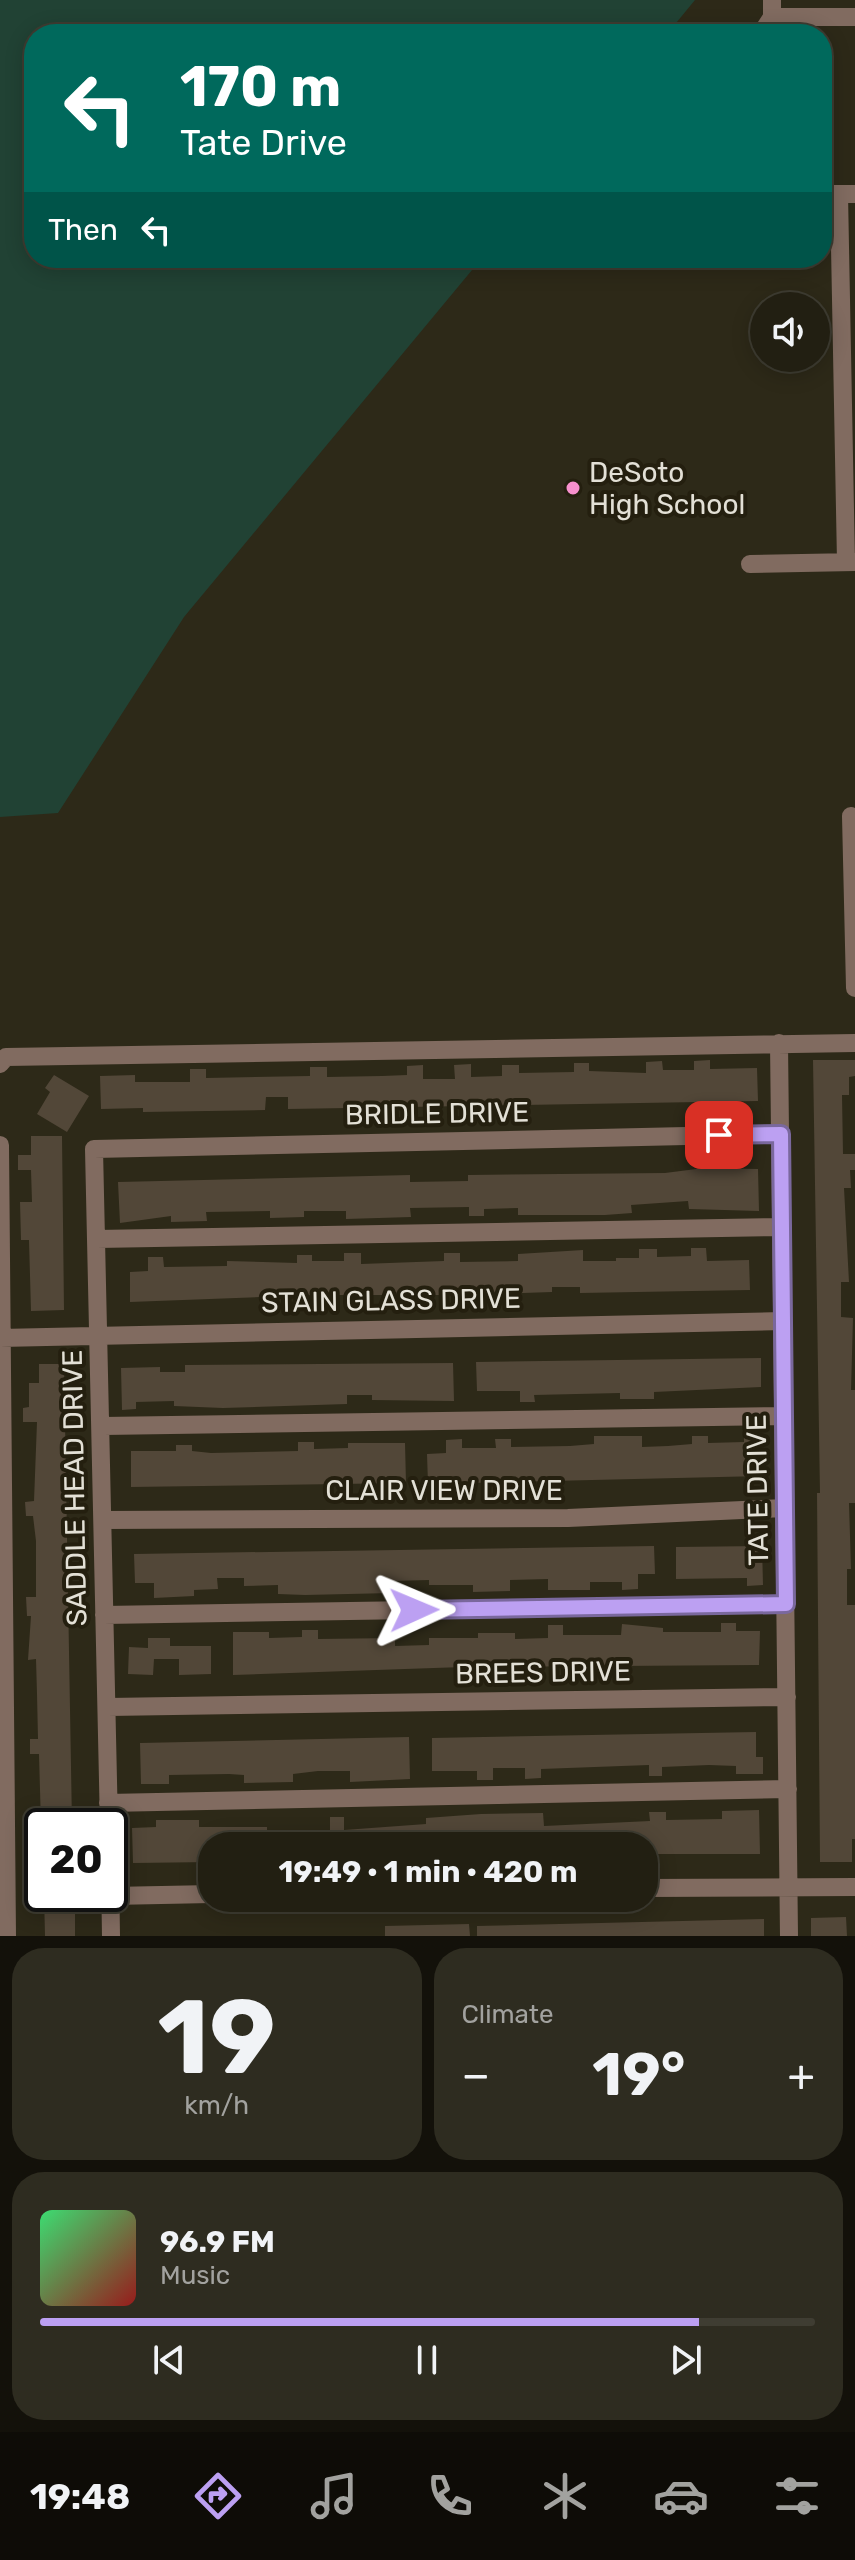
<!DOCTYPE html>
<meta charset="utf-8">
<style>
body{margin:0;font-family:Rubik,sans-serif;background:#2e2c20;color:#f1f3f6;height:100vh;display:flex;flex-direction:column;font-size:30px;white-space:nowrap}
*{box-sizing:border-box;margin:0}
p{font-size:26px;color:#a2a29f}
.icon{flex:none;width:44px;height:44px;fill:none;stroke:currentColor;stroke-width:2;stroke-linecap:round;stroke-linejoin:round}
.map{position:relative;height:1936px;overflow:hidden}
.sheet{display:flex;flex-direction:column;gap:12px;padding:12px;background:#13110a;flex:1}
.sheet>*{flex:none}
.banner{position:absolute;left:24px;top:24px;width:808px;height:244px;border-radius:32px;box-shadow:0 4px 20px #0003,0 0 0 2px #3f3d32;background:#00695c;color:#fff;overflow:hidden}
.controls{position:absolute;left:750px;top:292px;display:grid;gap:16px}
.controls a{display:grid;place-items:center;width:80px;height:80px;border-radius:50%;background:#221f12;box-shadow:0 4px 20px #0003,0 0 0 2px #3f3d32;font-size:40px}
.speed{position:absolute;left:24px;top:1808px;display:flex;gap:16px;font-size:40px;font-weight:700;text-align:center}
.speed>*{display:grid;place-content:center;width:104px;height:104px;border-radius:50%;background:#221f12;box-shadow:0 4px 20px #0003,0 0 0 2px #3f3d32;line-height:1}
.speed .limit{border:4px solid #111;border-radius:12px;background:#fff;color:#111}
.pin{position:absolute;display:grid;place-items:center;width:68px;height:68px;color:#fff;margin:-34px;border-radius:16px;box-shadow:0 4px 12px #0006}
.me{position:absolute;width:88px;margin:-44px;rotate:89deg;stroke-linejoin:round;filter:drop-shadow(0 0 6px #0008)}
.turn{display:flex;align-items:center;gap:28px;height:168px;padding:0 24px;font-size:36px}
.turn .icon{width:104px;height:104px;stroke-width:2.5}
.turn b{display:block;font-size:56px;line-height:68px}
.then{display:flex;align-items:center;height:76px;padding:0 24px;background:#0003;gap:16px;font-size:30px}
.big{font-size:60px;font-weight:700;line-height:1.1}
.sheet .card{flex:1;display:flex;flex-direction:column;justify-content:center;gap:12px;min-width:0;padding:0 28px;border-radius:32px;background:#2e2c20}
.sheet .dial{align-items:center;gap:0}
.dial b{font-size:104px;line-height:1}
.song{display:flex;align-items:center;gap:24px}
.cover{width:96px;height:96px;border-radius:12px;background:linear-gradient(135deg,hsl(140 70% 55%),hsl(0 70% 35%))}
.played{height:8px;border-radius:4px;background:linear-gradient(90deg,#bca0f2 85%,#3f3d32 85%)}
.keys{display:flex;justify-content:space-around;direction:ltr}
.heat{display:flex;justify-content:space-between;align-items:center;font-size:44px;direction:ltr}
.sheet .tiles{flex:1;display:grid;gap:12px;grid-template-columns:1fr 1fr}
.card:last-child{grid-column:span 2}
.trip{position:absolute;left:198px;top:1832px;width:460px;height:80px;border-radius:32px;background:#221f12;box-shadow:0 4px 20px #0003,0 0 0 2px #3f3d32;font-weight:700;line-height:80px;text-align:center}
.tabs{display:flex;height:128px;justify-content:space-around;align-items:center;background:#0e0c07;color:#a2a29f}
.tabs .icon{width:56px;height:56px}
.tabs .current{color:#bca0f2}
.tabs b{font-size:36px;color:#f1f3f6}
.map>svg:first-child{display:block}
.green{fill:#214234}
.building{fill:#524738}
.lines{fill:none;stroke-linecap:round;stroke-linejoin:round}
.minor{stroke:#816b60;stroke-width:18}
.route-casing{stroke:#7a689d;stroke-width:20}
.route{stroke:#bca0f2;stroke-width:14}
.poi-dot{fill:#f790cd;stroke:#241f0f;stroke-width:3}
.labels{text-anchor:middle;stroke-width:8;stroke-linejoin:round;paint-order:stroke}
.poi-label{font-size:28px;fill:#e3e0d6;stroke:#241f0f;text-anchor:start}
.street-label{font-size:28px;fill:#e3e0d6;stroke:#241f0f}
</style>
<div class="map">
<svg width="855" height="1936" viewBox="0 0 855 1936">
<rect width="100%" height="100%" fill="#2d2918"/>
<path class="green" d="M0,0H695L667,34H34V258H482L184,617L58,813L0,817Z"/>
<path class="building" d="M710,1060V1069L757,1068L758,1101L288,1109V1097H266L265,1110L143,1112V1108L101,1109L100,1076L135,1075V1082H190V1069H206V1078L310,1076V1067H327V1077L382,1076L407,1075V1066L423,1065V1079H455L454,1065L471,1064V1077L502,1076V1065H519V1073L574,1072V1063H589V1071L646,1073V1062L662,1061L663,1070H694V1061Z
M813,1060H855V1076L849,1077V1095H842L843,1154H855V1170H850L851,1188H844L849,1282H841V1317L853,1318L851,1390H855V1503H849L851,1569H847V1605H855V1839H852V1862H820L817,1493H820Z
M54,1075L89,1096L67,1132L37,1114L50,1092L45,1088Z
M31,1136H62L64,1310L31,1311L29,1240H21L20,1202H32L31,1170H18V1155H31Z
M704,1168L758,1169L759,1211L689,1209L688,1201L631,1205L632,1213L605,1215H518V1208L484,1209V1216H469V1207L410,1208L411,1217L346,1219V1211H304V1217L270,1218V1211L206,1212L207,1221L171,1222V1216L120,1223L118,1182L410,1175V1182L468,1181V1175L665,1173Z
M691,1248H706L707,1261L749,1260L750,1290L580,1293V1287H552V1292L461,1295H313L130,1302V1272L148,1271V1257H163L164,1267L227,1266V1261L297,1263V1255H312V1261H344V1253H361V1264L444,1261V1253H460V1262L518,1261V1254L583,1250V1261H616V1258H639V1249H657V1257L691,1256Z
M761,1358V1387L654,1392V1399H620V1393L534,1395L535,1402H520V1391H477L476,1362Z
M453,1363L454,1401L372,1400V1395H347V1404L223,1408L174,1406V1401L136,1402V1409L122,1410L121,1368L160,1367V1372H185V1365Z
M39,1364H64L72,1824L41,1825L39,1754H30V1739H38L37,1694L36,1659L28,1660L31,1616H27L26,1597H36V1541L33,1516H26L25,1502L34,1501L37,1422H23V1408L29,1407V1383H39Z
M744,1434H761L762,1476L428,1484L427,1454L446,1453V1440L462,1439V1448H496L495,1439H511V1447L570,1446L594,1444V1436H642V1447L668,1446L692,1444V1436H708V1443L744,1442Z
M298,1442H314V1449L348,1448V1443H405L406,1483L131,1487V1451H176V1445H192V1451L211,1453L298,1451Z
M654,1546L655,1574H638V1589L622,1590V1582H590V1590H548V1579L510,1580V1591L473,1592V1585H429V1580L392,1581V1593L305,1595L278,1594V1585L244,1586V1578H217L218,1589L194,1590V1596L154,1598V1583H135L134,1554Z
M762,1546L763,1585L747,1586V1578L676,1579V1547Z
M721,1623H736V1631H760L759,1665L463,1667L233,1675V1632H269V1638L302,1637V1630H318V1639L395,1638V1646L429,1645V1638H478V1633H515V1639L548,1638V1625H563V1635H621L622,1624L663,1628V1632H721Z
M148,1638H170V1646H211V1674L179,1675V1659H154L153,1675L128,1674L129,1647L148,1648Z
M756,1732V1757H763V1774H736V1766L709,1765L662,1767V1776H649V1765L541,1769V1778L525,1779V1768H493V1780H477V1771H432V1738Z
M409,1737L410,1779L350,1782V1771H318L293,1774V1782L244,1783V1775L229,1774L169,1775V1784H141L140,1743Z
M759,1810L760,1854H644V1846H212V1862L133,1863L132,1828L156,1827V1820H199V1827H267V1832L330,1831V1817H344V1830L426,1824V1818L481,1814L543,1813L544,1826L650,1821L649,1812H666V1820L722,1819V1811Z
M44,1894H75V1936H45Z
M846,1917L847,1936H811V1918Z
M764,1919V1936H477V1926Z
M469,1924L470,1936H385V1926Z"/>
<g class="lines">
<path class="minor" d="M772,17H855
M761,34L772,17V0
M822,194H855
M839,194L846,562
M750,564L855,562
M851,816L855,988
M779,1043L789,1936
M0,1064L6,1057L855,1043
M0,1145L7,1936
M97,1239L783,1227
M0,1338L782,1321
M103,1426L784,1416
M104,1520L568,1518L785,1508
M104,1615L786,1604
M108,1707L787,1697
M108,1803L788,1789
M109,1826L94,1149L781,1134
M110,1871L111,1936
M644,1888L855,1887
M111,1896L212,1894"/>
</g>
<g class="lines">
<defs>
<path id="route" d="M414,1610L786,1604L781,1134L719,1135"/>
</defs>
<use href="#route" class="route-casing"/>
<use href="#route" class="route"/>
</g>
<circle class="poi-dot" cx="573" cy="488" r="8"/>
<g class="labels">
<g class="poi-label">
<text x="589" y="482">DeSoto<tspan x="589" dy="32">High School</tspan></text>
</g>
<g class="street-label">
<text transform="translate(437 1113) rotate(-1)" y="10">BRIDLE DRIVE</text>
<text transform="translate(391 1300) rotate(-1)" y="10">STAIN GLASS DRIVE</text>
<text transform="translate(74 1488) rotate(-91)" y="10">SADDLE HEAD DRIVE</text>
<text x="444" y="1500">CLAIR VIEW DRIVE</text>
<text transform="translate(757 1490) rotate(-91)" y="10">TATE DRIVE</text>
<text transform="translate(543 1672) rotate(-1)" y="10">BREES DRIVE</text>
</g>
</g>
</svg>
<div class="controls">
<a><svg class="icon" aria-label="sound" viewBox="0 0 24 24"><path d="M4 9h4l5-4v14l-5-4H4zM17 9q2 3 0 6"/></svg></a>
</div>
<div class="speed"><div class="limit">20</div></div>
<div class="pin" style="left:719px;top:1135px;background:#d93025"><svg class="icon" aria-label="arrive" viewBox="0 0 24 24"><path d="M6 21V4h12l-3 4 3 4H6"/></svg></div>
<svg class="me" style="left:414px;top:1610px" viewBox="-20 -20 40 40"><path d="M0-17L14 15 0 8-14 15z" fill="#bca0f2" stroke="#fff" stroke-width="4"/></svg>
<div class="trip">19:49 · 1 min · 420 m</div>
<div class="banner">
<div class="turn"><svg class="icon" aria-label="left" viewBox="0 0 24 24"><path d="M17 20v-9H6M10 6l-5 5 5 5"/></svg><div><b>170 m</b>Tate Drive</div></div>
<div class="then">Then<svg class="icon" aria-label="left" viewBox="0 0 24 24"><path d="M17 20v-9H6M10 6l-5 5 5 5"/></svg></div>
</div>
</div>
<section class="sheet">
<div class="tiles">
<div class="card dial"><b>19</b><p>km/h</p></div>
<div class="card"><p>Climate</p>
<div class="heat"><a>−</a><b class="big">19°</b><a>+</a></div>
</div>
<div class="card">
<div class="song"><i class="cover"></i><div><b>96.9 FM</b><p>Music</p></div></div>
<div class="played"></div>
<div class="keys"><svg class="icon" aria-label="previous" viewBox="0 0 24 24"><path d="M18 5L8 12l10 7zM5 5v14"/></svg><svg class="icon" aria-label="pause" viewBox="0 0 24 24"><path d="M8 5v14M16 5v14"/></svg><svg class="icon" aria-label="next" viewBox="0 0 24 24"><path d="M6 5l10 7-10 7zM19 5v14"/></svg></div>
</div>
</div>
</section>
<nav class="tabs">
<b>19:48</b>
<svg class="icon current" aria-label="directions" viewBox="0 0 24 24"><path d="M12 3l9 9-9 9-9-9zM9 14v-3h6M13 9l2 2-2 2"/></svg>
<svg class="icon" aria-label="music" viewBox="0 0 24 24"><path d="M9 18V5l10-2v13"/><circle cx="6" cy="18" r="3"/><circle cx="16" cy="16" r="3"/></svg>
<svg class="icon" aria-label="phone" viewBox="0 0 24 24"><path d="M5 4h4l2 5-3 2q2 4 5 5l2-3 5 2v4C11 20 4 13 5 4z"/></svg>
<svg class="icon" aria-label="climate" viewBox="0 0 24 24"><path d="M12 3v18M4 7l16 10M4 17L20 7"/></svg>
<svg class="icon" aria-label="car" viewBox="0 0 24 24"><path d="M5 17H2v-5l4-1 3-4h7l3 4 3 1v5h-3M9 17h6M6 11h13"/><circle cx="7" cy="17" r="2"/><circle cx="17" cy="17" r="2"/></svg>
<svg class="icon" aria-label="filters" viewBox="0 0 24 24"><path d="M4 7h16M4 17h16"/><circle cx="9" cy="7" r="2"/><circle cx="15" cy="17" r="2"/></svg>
</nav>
